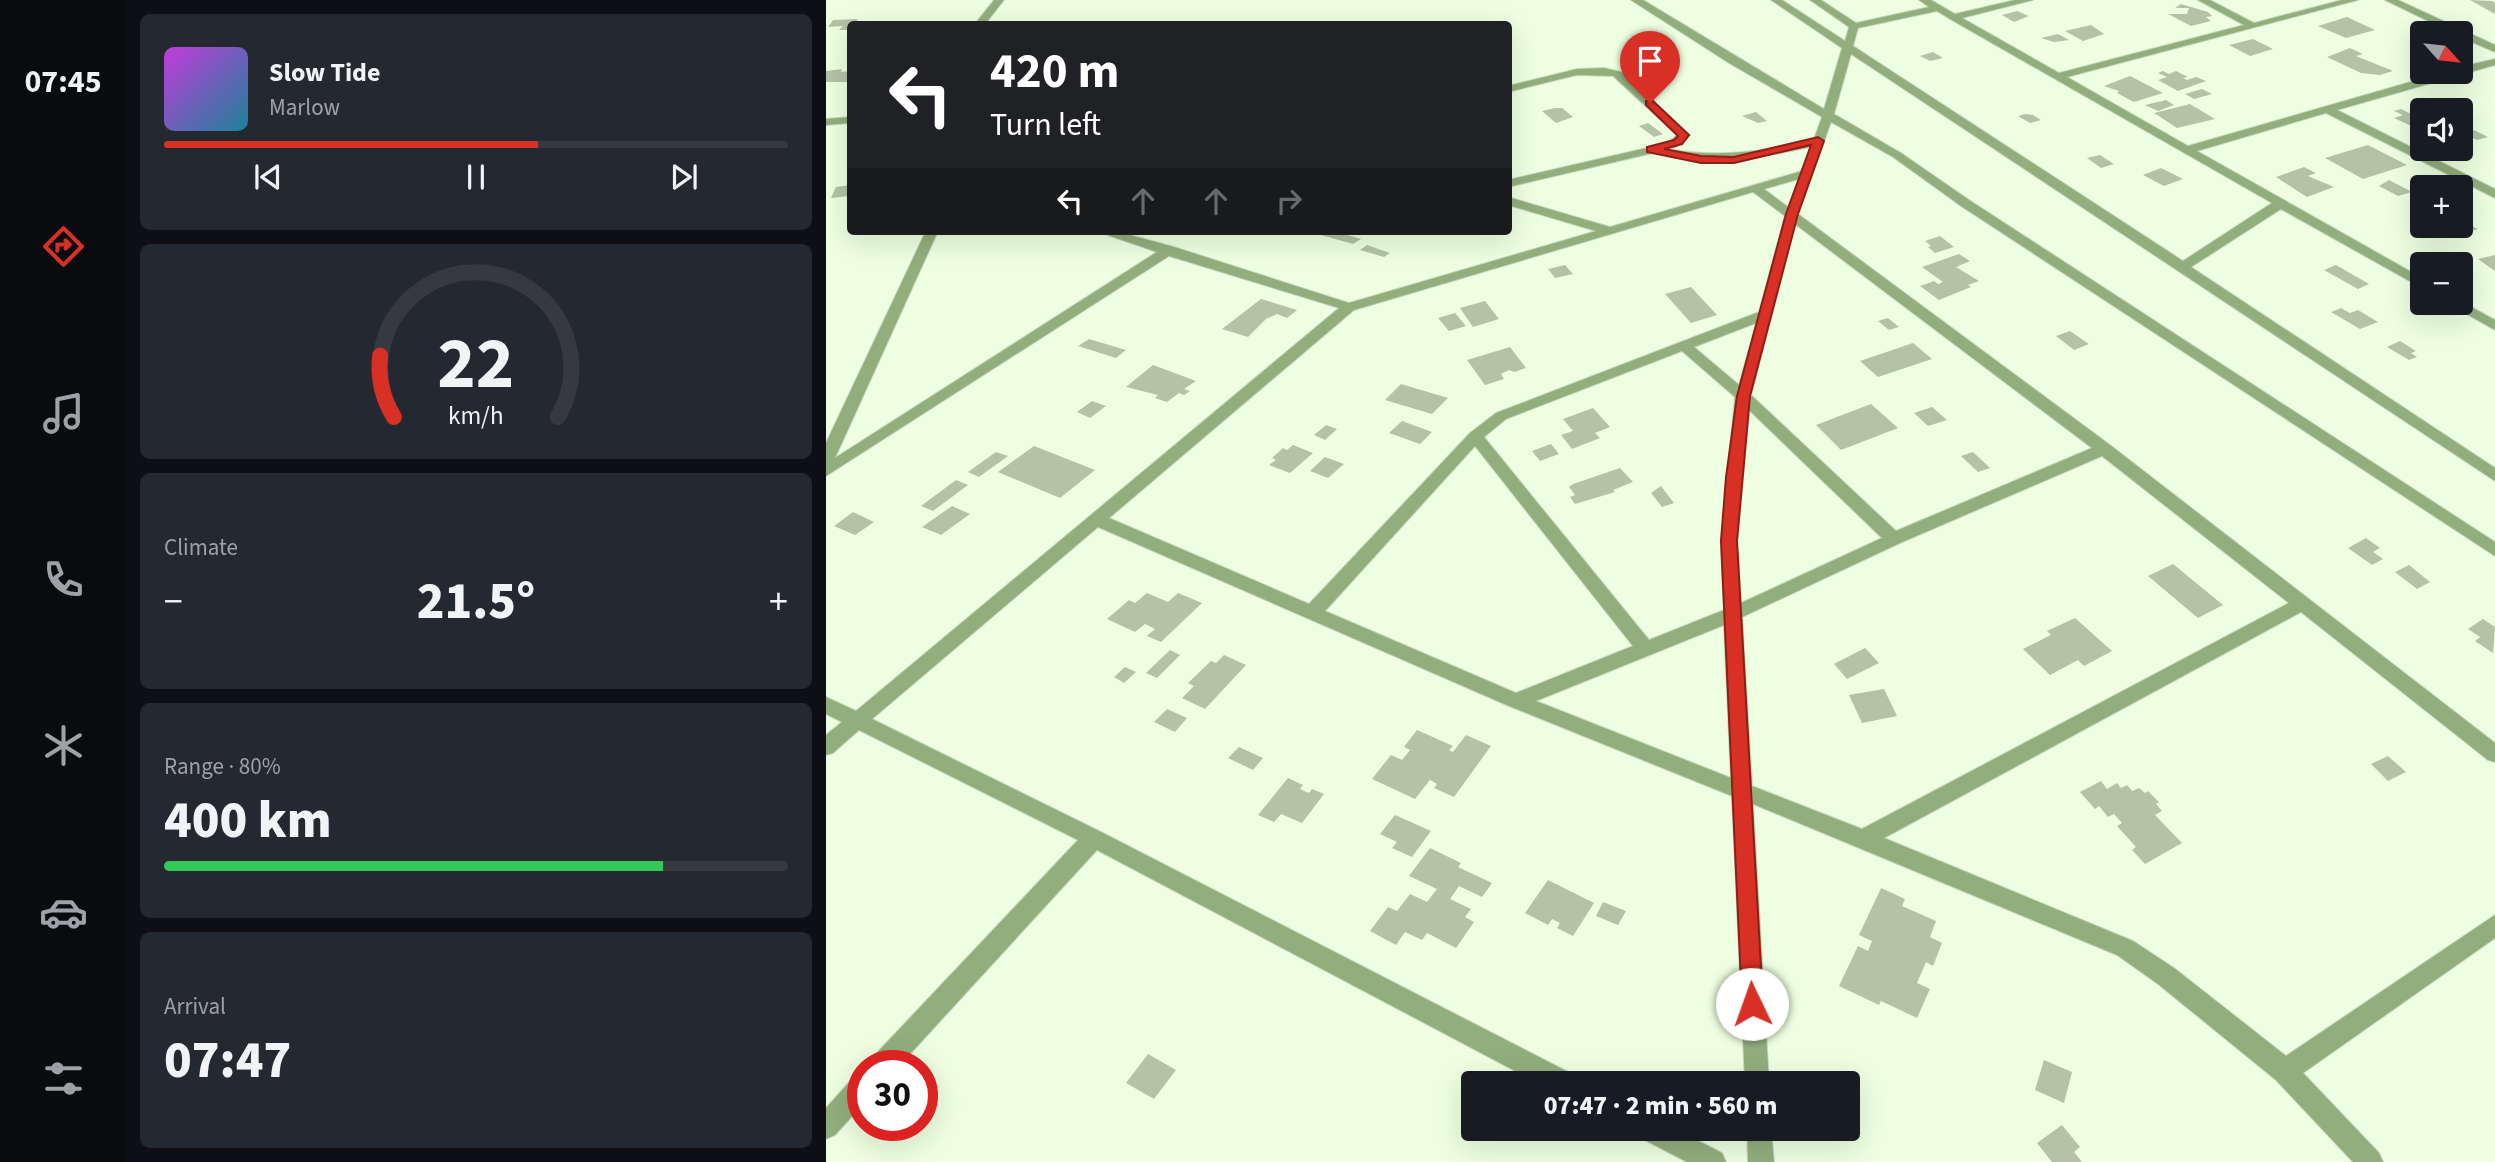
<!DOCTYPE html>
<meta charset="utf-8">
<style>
body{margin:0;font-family:"Source Sans 3",sans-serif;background:#242831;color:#f1f3f6;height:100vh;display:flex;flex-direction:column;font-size:26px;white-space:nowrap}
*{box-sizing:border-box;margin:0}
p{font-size:23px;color:#9ea1a6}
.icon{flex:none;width:38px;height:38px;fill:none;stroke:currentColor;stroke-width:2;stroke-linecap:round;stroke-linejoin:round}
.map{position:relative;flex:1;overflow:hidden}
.side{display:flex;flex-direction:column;gap:14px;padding:14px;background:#0d0f14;width:700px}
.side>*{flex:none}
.top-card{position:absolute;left:21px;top:21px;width:665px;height:214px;border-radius:7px;box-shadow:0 7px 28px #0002;background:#202124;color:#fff;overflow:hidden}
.needle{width:46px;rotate:117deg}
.tools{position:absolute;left:1584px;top:21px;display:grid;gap:14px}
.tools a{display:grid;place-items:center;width:63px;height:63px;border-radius:7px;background:#171b24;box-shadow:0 7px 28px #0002;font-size:35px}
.speed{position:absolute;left:21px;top:1050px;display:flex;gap:14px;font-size:35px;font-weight:700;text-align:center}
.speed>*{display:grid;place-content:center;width:91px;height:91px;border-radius:50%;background:#171b24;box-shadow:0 7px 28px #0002;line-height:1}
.speed .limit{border:10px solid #d22;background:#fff;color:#111}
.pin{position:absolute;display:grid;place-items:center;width:60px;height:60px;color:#fff;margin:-72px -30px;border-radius:50% 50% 50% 0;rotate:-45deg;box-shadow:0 0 7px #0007}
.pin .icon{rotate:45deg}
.me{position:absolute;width:77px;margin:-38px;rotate:357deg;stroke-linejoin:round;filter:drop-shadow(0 0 5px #0008)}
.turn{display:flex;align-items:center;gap:24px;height:147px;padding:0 28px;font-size:32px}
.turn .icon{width:91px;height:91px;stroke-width:2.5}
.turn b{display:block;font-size:49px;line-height:60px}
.lanes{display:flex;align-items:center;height:66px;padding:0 28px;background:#0003;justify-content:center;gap:35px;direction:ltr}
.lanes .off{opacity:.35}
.big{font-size:52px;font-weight:800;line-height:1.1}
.side .card{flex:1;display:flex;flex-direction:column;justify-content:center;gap:10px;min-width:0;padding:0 24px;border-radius:10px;background:#242831}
.side .dial{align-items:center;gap:0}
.dial svg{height:182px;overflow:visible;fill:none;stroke:#363941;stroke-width:7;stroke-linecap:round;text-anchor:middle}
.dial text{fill:#f1f3f6;stroke:none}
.song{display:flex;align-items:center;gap:21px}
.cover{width:84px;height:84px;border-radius:10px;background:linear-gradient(135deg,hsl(290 70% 55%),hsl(190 70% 35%))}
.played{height:7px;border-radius:4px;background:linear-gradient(90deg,#d93025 60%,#363941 60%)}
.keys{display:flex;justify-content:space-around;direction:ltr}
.heat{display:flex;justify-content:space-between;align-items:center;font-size:38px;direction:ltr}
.charge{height:10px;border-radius:5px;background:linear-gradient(90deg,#34c759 80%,#363941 0)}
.trip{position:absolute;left:635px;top:1071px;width:399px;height:70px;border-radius:7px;background:#171b24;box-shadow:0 7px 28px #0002;font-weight:800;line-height:70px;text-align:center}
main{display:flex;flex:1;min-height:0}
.menu{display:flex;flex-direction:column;width:126px;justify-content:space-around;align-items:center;background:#090b0e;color:#9ea1a6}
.menu .icon{width:49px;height:49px}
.menu .on{color:#d93025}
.menu b{font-size:32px;color:#f1f3f6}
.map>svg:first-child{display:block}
.building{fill:#b2c3a6}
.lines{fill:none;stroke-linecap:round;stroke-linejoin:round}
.street-casing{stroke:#c9d9bd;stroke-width:2}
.street{fill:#92ae7d;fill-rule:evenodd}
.route{fill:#d93025;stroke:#8d1f18;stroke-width:2}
</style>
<main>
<nav class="menu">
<b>07:45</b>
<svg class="icon on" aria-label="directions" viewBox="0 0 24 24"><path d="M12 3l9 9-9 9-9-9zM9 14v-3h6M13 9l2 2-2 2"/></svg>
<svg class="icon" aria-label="music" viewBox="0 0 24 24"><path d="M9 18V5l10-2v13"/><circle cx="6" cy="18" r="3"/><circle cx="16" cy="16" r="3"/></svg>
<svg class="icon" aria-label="phone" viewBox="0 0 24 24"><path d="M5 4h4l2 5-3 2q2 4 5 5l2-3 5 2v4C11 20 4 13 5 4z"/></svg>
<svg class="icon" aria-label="climate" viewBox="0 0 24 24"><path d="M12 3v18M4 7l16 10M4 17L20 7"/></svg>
<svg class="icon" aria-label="car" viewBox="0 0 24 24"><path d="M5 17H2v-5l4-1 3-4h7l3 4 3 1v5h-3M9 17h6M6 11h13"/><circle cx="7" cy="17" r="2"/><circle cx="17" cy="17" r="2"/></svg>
<svg class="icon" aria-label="filters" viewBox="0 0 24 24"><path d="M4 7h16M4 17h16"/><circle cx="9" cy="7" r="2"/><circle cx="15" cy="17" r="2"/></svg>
</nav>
<section class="side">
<div class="card">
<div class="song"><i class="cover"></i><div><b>Slow Tide</b><p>Marlow</p></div></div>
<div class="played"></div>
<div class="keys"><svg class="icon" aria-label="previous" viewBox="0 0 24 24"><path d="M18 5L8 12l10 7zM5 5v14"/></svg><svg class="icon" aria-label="pause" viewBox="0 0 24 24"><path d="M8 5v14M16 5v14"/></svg><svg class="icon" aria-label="next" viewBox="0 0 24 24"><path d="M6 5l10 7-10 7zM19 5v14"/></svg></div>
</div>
<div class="card dial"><svg viewBox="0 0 100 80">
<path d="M14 69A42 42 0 1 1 86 69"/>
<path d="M14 69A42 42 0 0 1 8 42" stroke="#d93025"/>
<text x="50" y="56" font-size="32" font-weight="700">22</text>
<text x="50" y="72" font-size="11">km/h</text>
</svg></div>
<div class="card"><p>Climate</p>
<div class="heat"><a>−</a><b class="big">21.5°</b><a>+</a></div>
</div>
<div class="card"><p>Range · 80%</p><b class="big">400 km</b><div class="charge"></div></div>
<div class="card"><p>Arrival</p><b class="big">07:47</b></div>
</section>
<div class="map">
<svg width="1669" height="1162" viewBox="0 0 1669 1162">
<rect width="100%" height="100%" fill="#edffe0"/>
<path class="building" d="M1644,0L1666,1L1669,3V14Z
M1355,4L1382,12L1386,16L1380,17L1385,21L1365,26L1342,14H1361L1363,8H1349Z
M1191,11L1203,16L1188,22L1176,15Z
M1521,17L1549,30L1520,38L1492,26Z
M32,19L23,30H13L17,26L2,27L7,20Z
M1265,25L1278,34L1257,41L1239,31Z
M1232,34L1243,40L1228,42L1215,38Z
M1427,39L1447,49L1424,56L1403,45Z
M1524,48L1537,54L1530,56L1567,71L1554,75L1535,73L1501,57Z
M1107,52L1117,58L1104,61L1094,56Z
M16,69L15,72L24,71V82H0V71Z
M1337,71L1343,74L1350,71L1362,77L1357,78L1361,80L1370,77L1380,81L1352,91L1332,80L1341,77L1332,73Z
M1304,76L1337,93L1308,102L1291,93L1293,91L1278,86Z
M1376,89L1386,94L1368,99L1359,94Z
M1607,98L1635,110H1612L1591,103Z
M1340,100L1348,105L1332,111L1319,105Z
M1364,104L1389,119L1351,128L1328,113Z
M729,108H736L747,117L730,123L716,111Z
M1575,109L1596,119V131L1568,118L1577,115L1568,111Z
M930,112L941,121L932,123L916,116Z
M1200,114L1207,115L1215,120L1204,123L1192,116Z
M822,123L837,134L828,137L813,126Z
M1648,130L1662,137L1651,140L1638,134Z
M1542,145L1581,165L1537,179L1499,158Z
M1274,155L1288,164L1275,168L1261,158Z
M1478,167L1490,173L1482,176L1508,187L1481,197L1450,177Z
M1335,168L1357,179L1338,186L1317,175Z
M1563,180L1586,192L1572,196L1553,186Z
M24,185L23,196L5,198L10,187Z
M1634,217L1647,223L1644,225L1652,229L1640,233L1626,226H1634Z
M491,231H508L535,239L527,244L488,233Z
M1114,236L1128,247L1109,253L1102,247L1105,246L1099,241Z
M541,245L564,253L558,257L534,250Z
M1133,254L1144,261L1130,267L1153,281L1142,285L1145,287L1113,300L1094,286L1108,281L1112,284L1117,282L1096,267Z
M1669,255V271L1652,259Z
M739,265L747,274L729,278L722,269Z
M1510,265L1543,284L1532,289L1498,270Z
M865,287L891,315L865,323L839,294Z
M435,299L471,310L461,318L451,314L440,319L422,337L396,329Z
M659,301L673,319L647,327L634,308Z
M1515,308L1524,313L1532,310L1552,322L1534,329L1505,312Z
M629,313L640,326L623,331L612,318Z
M1062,318L1073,327L1063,330L1052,321Z
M1244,331L1263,344L1248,350L1230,336Z
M263,339L300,350L290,358L252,346Z
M1574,341L1590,351L1585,353L1591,357L1583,360L1561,347Z
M1087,343L1106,359L1052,377L1034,361Z
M684,347L700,368L688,372L683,370L675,374L678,379L659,385L641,360Z
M327,365L370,381L358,389L364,391L358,395L353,393L341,402L329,398L332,395L300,387Z
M575,384L622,398L606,414L559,400Z
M266,401L280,406L264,418L251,412Z
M1045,404L1072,428L1015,450L990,425Z
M1106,407L1121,420L1102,426L1088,413Z
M767,408L784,427L769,433L774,438L746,449L735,435L747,431L737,419Z
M576,421L606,432L594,444L563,433Z
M500,425L511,429L499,440L488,435Z
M725,444L733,454L714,461L706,451Z
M467,445L487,453L464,473L443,465L450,460L446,458L457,448L461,450Z
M208,446L269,470L234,498L172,472Z
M170,452L182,456L153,477L142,472Z
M1147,452L1164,468L1152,472L1135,456Z
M499,457L518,464L502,478L484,471Z
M794,468L807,482L787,490L789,492L749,504L744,497L749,495L743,487L747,484Z
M130,480L142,485L107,511L95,506Z
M835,486L848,503L836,507L825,493Z
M126,506L144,514L115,535L96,527Z
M27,512L48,522L29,535L8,526Z
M1540,538L1554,548L1547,552L1557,559L1546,565L1522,548Z
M1347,564L1397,605L1372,618L1322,576Z
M1583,565L1604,582L1591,589L1569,572Z
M321,593L342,602L352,593L376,603L335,642L321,636L329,629L319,624L309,632L281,619L303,600L309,603Z
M1249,618L1286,651L1258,666L1252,660L1224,675L1197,649L1225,635L1221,631Z
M1657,619L1669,627L1667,653L1649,641L1654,637L1642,629Z
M1039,648L1053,663L1021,679L1008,664Z
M344,650L354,655L331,678L320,673Z
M398,655L420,665L379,709L356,698L368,686L362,683L385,661L390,663Z
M299,667L310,672L298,683L288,677Z
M1058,689L1071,716L1036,723L1023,695Z
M341,709L361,718L349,732L328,722Z
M591,730L627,746L623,750L627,752L640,735L665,746L628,797L608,788L611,784L604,780L589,799L546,779L565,755L576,760L584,750L578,747Z
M413,747L437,758L427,770L402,758Z
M1562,756L1580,772L1562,781L1545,764Z
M462,778L477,785L474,789L483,793L486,789L498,794L476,823L455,814L448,822L432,815Z
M1275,781L1281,789L1291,783L1295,788L1301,785L1306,791L1313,788L1319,793L1322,791L1333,802L1330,804L1336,811L1329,815L1356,843L1319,864L1306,850L1310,847L1291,826L1296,823L1288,814L1282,817L1273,806L1269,809L1254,792Z
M569,815L605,831L586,857L566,848L571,842L554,834Z
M604,848L635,863L632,867L666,883L656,897L633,886L624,899L645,909L639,917L648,922L630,948L601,933L596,940L579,932L570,945L544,931L562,907L571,911L584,894L601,902L611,889L583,876Z
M722,880L768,903L747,936L731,928L734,923L726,919L722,925L699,913Z
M1055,888L1079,899L1076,906L1110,921L1104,937L1116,943L1107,966L1100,962L1091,983L1104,989L1091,1018L1055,1001L1053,1005L1013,986L1032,946L1042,951L1046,941L1033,935Z
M777,902L800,911L792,925L770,916Z
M322,1054L350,1070L328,1099L300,1083Z
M1218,1060L1246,1072L1238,1103L1209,1090Z
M1236,1125L1254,1147L1248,1152L1256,1162H1226L1211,1143Z"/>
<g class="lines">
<defs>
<path id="street" d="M168,0H178L159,24H149Z
M805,0H817L998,109L1016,48L945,0H956L1019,41L1023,27L984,0H995L1030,23L1103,7L1093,0H1105L1129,14L1189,0H1207L1136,18L1233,73L1418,25L1372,0H1384L1428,23L1516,0H1532L1241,77L1362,146L1619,72H1634V67L1669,59V65L1511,110L1669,189V198L1500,113L1371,151L1596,278V288L1455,209L1365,267L1669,468V481L1025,54L1008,114L1075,153L1143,200L1669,542V556L1135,206L1067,157L1005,122L972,214L1284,445L1669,743V762L1662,760L1475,612L1058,838L1307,941L1348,968L1460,1056L1669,915V938L1477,1073L1553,1153L1557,1162H1527L1450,1080L1332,984L1291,955L927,804L943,1083H919L906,796L683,706L272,527L46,719L275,832L746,1074L749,1083H712L271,850L73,1066H44L47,1057L252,840L33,730L7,753L0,755V735L16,722L0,714V697L30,711L513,308L343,256L0,476V443L100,231H112L9,458L331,252L270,231H289L348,247L523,303L770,231L682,205V197L784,227L976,171L985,147L913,161H876L827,153L682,187V180L842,143L851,135L787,76L751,75L682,92V86L751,69L778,68L795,72L864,135L850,147L842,149C893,158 938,152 988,139L996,117L903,63ZM1111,11L1124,19L1446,203L1357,261L1027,46L1032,28ZM973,179L962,207L938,189ZM927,192L959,216L933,312L670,413L644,433L483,604L283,518L528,310ZM969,224L1266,448L1070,531L925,395ZM930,323L913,385L868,347ZM856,351L909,397L895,541L898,610L823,640L658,437L680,419ZM923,410L1056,538L915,603L911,541ZM649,446L807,646L690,693L499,611ZM1276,456L1463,603L1036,829L926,786L916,617L1074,543ZM898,625L905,778L710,701Z
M1559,0H1572L1669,45V52L1634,37V33H1627Z
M24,117V123L0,125V119Z
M1634,301L1669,320V330L1621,303Z
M37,1074V1104L9,1135L0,1139V1108L28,1077Z
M811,1129H849L896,1153L900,1162H861L815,1138Z
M921,1129H945L948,1162H922Z"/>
</defs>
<use href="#street" class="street-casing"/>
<use href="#street" class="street"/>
</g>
<path class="route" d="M820,101H827L863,135L856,144L838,149L875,156L908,157L992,137L998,141L972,214L924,396L911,541L937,1004L934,1011L926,1014L919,1011L916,1004L895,541L900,477L911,396L960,214L985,145L908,163H875L821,152V147L848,140L852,136L820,105Z"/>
</svg>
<div class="tools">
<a><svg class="needle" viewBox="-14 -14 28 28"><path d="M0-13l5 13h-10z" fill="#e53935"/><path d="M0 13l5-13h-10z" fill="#9ea1a6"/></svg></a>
<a><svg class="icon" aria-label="sound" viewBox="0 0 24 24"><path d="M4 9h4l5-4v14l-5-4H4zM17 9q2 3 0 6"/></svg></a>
<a>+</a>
<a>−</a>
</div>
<div class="speed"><div class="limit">30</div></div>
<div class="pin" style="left:824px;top:103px;background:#d93025"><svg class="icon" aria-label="arrive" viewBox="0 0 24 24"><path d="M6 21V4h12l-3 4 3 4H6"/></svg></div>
<svg class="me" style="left:926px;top:1004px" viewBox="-20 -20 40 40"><circle r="19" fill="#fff"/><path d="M0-13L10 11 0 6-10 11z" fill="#d93025"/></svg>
<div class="trip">07:47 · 2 min · 560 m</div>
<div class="top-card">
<div class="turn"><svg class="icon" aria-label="left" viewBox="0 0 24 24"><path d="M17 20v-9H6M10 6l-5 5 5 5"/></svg><div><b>420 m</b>Turn left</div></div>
<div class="lanes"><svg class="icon" aria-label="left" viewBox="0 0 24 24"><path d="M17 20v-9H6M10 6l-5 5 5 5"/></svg><svg class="icon off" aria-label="ahead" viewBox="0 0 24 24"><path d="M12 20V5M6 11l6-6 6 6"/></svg><svg class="icon off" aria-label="ahead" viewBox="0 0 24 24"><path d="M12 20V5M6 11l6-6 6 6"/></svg><svg class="icon off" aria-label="right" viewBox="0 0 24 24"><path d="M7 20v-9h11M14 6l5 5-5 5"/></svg></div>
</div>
</div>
</main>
